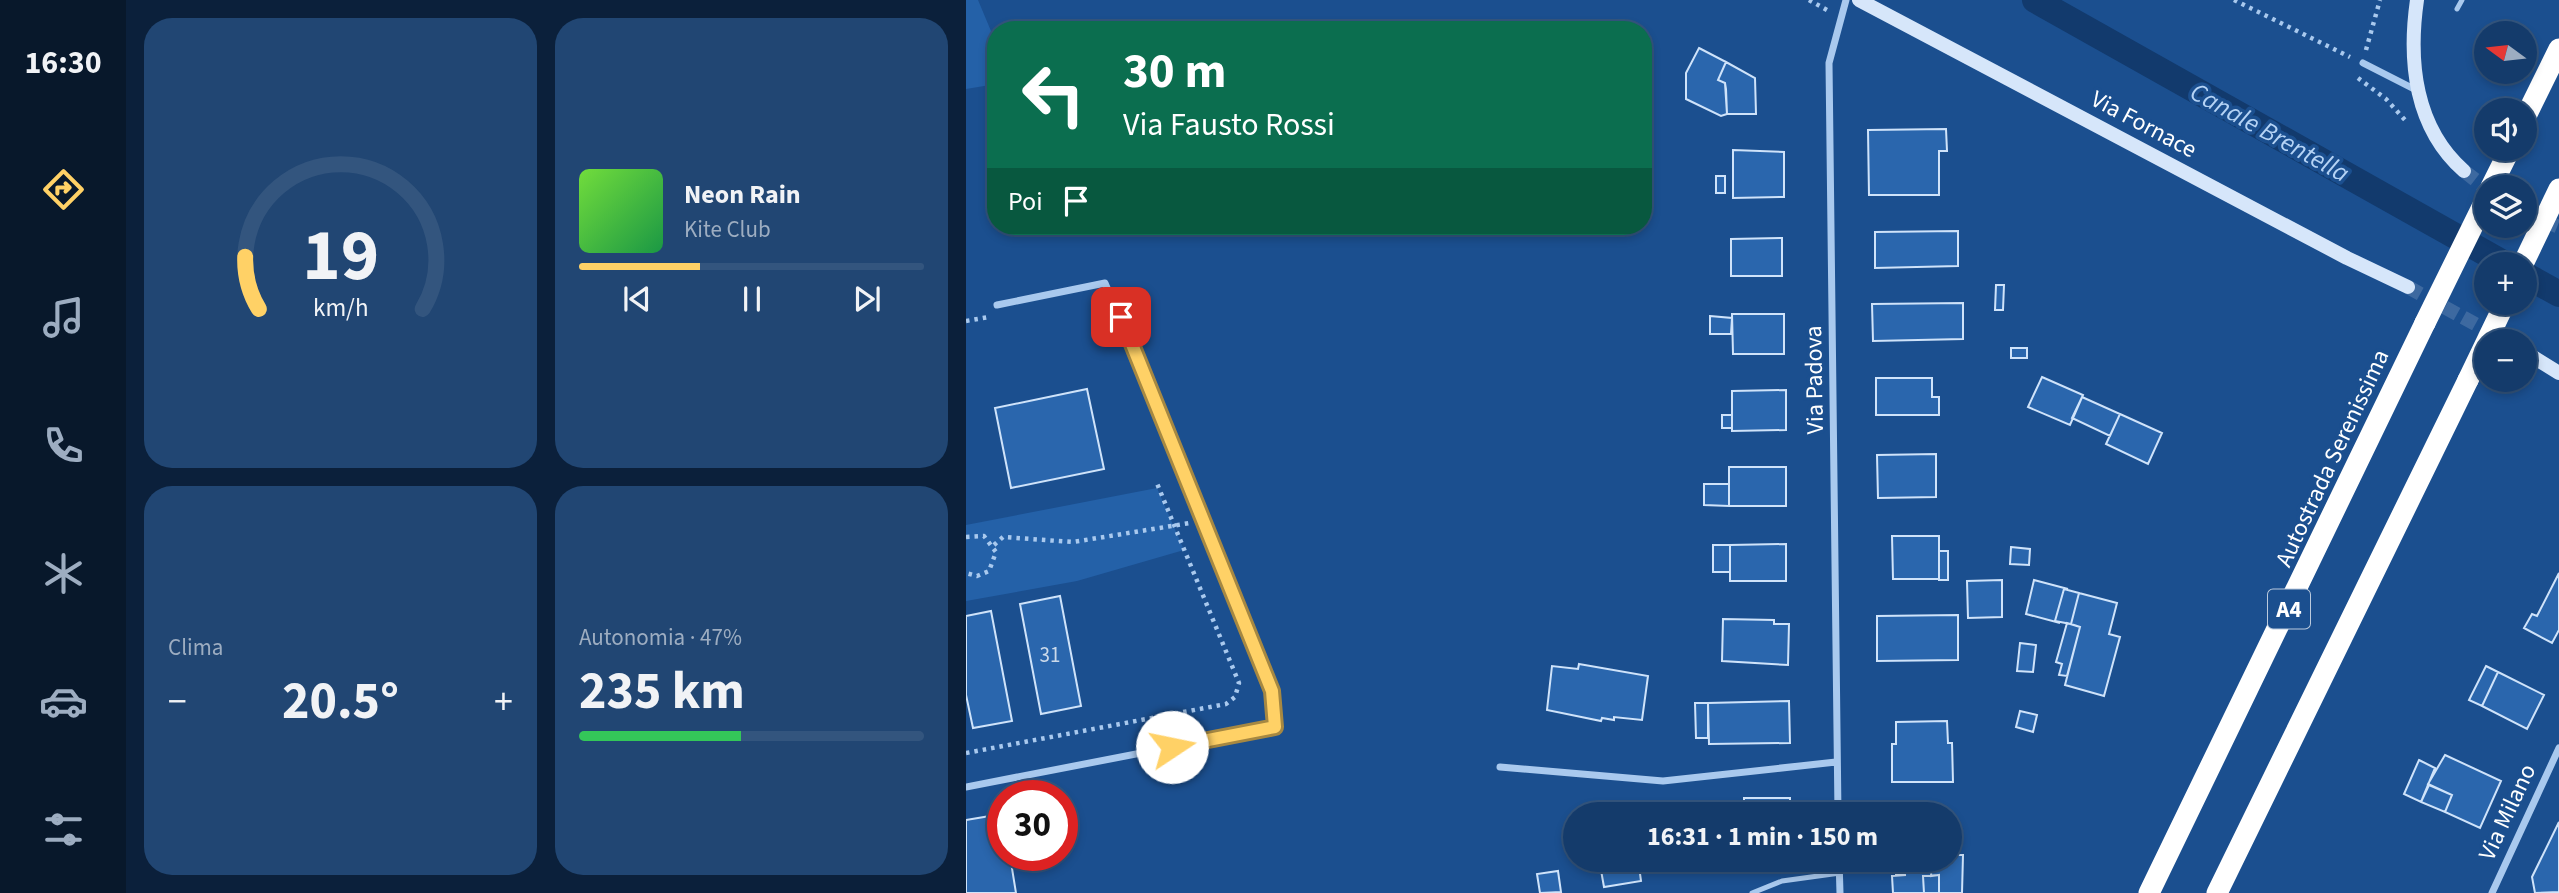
<!DOCTYPE html>
<html lang="it">
<meta charset="utf-8">
<style>
body{margin:0;font-family:"Source Sans 3",sans-serif;background:#214673;color:#f1f3f6;height:100vh;display:flex;flex-direction:column;font-size:26px;white-space:nowrap}
*{box-sizing:border-box;margin:0}
p{font-size:23px;color:#9dadc1}
.icon{flex:none;width:38px;height:38px;fill:none;stroke:currentColor;stroke-width:2;stroke-linecap:round;stroke-linejoin:round}
.map{position:relative;flex:1;overflow:hidden}
.sheet{display:flex;flex-direction:column;gap:18px;padding:18px;background:#0b203b;width:840px}
.sheet>*{flex:none}
.top-card{position:absolute;left:21px;top:21px;width:665px;height:214px;border-radius:28px;box-shadow:0 4px 10px #0003,0 0 0 2px #33557e;background:#0b6e4f;color:#fff;overflow:hidden}
.needle{width:46px;rotate:285deg}
.tools{position:absolute;left:1508px;top:21px;display:grid;gap:14px}
.tools a{display:grid;place-items:center;width:63px;height:63px;border-radius:50%;background:#143b6b;box-shadow:0 4px 10px #0003,0 0 0 2px #33557e;font-size:35px}
.speed{position:absolute;left:21px;top:780px;display:flex;gap:14px;font-size:35px;font-weight:700;text-align:center}
.speed>*{display:grid;place-content:center;width:91px;height:91px;border-radius:50%;background:#143b6b;box-shadow:0 4px 10px #0003,0 0 0 2px #33557e;line-height:1}
.speed .limit{border:10px solid #d22;background:#fff;color:#111}
.pin{position:absolute;display:grid;place-items:center;width:60px;height:60px;color:#fff;margin:-30px;border-radius:14px;box-shadow:0 4px 10px #0006}
.me{position:absolute;width:77px;margin:-38px;rotate:79deg;stroke-linejoin:round;filter:drop-shadow(0 0 5px #0008)}
.turn{display:flex;align-items:center;gap:24px;height:147px;padding:0 21px;font-size:32px}
.turn .icon{width:91px;height:91px;stroke-width:2.5}
.turn b{display:block;font-size:49px;line-height:60px}
.then{display:flex;align-items:center;height:66px;padding:0 21px;background:#0003;gap:14px;font-size:26px}
.big{font-size:52px;font-weight:700;line-height:1.1}
.sheet .tile{flex:1;display:flex;flex-direction:column;justify-content:center;gap:10px;min-width:0;padding:0 24px;border-radius:28px;background:#214673}
.sheet .dial{align-items:center;gap:0}
.dial svg{height:182px;overflow:visible;fill:none;stroke:#33557e;stroke-width:7;stroke-linecap:round;text-anchor:middle}
.dial text{fill:#f1f3f6;stroke:none}
.song{display:flex;align-items:center;gap:21px}
.cover{width:84px;height:84px;border-radius:10px;background:linear-gradient(135deg,hsl(100 70% 55%),hsl(140 70% 35%))}
.played{height:7px;border-radius:4px;background:linear-gradient(90deg,#ffd166 35%,#33557e 35%)}
.keys{display:flex;justify-content:space-around;direction:ltr}
.heat{display:flex;justify-content:space-between;align-items:center;font-size:38px;direction:ltr}
.charge{height:10px;border-radius:5px;background:linear-gradient(90deg,#34c759 47%,#33557e 0)}
.sheet .tiles{flex:1;display:grid;gap:18px;grid-template-columns:repeat(2,1fr)}
.trip{position:absolute;left:597px;top:802px;width:399px;height:70px;border-radius:35px;background:#143b6b;box-shadow:0 4px 10px #0003,0 0 0 2px #33557e;font-weight:700;line-height:70px;text-align:center}
main{display:flex;flex:1;min-height:0}
.tabs{display:flex;flex-direction:column;width:126px;justify-content:space-around;align-items:center;background:#08182b;color:#9dadc1}
.tabs .icon{width:49px;height:49px}
.tabs .selected{color:#ffd166}
.tabs b{font-size:32px;color:#f1f3f6}
.map>svg:first-child{display:block}
.green{fill:#2461a8}
.lines{fill:none;stroke-linecap:round;stroke-linejoin:round}
.canal{stroke:#123a6d;stroke-width:26}
.building{fill:#2a66ad;stroke:#cfe3fa;stroke-width:2}
.secondary-tunnel{stroke:#3d69a0;stroke-width:14;stroke-dasharray:14 7;stroke-linecap:butt}
.path{stroke:#a9c9ee;stroke-width:4.5;stroke-dasharray:3.5 5;stroke-linecap:butt}
.lane{stroke:#a9c9ee;stroke-width:5}
.street{stroke:#a9c9ee;stroke-width:7}
.secondary{stroke:#d6e6fa;stroke-width:14}
.highway{stroke:#fff;stroke-width:21}
.highway-bridge{stroke:#fff;stroke-width:21}
.route-casing{stroke:#a68842;stroke-width:18}
.route{stroke:#ffd166;stroke-width:12}
.labels{text-anchor:middle;stroke-width:7;stroke-linejoin:round;paint-order:stroke}
.number-label{font-size:21px;fill:#cad9ea}
.shield{fill:#1b4f8f;stroke:#bbcadd;stroke-width:2}
.shield-label{font-size:23px;font-weight:bold;fill:#fff}
.street-label{font-size:24px;fill:#fff;stroke:#1b4f8f}
.water-label{font-size:26px;font-style:italic;fill:#b5d3f5;stroke:#1b4f8f}
</style>
<main>
<nav class="tabs">
<b>16:30</b>
<svg class="icon selected" aria-label="directions" viewBox="0 0 24 24"><path d="M12 3l9 9-9 9-9-9zM9 14v-3h6M13 9l2 2-2 2"/></svg>
<svg class="icon" aria-label="music" viewBox="0 0 24 24"><path d="M9 18V5l10-2v13"/><circle cx="6" cy="18" r="3"/><circle cx="16" cy="16" r="3"/></svg>
<svg class="icon" aria-label="phone" viewBox="0 0 24 24"><path d="M5 4h4l2 5-3 2q2 4 5 5l2-3 5 2v4C11 20 4 13 5 4z"/></svg>
<svg class="icon" aria-label="climate" viewBox="0 0 24 24"><path d="M12 3v18M4 7l16 10M4 17L20 7"/></svg>
<svg class="icon" aria-label="car" viewBox="0 0 24 24"><path d="M5 17H2v-5l4-1 3-4h7l3 4 3 1v5h-3M9 17h6M6 11h13"/><circle cx="7" cy="17" r="2"/><circle cx="17" cy="17" r="2"/></svg>
<svg class="icon" aria-label="filters" viewBox="0 0 24 24"><path d="M4 7h16M4 17h16"/><circle cx="9" cy="7" r="2"/><circle cx="15" cy="17" r="2"/></svg>
</nav>
<section class="sheet">
<div class="tiles">
<div class="tile dial"><svg viewBox="0 0 100 80">
<path d="M14 69A42 42 0 1 1 86 69"/>
<path d="M14 69A42 42 0 0 1 8 46" stroke="#ffd166"/>
<text x="50" y="56" font-size="32" font-weight="700">19</text>
<text x="50" y="72" font-size="11">km/h</text>
</svg></div>
<div class="tile">
<div class="song"><i class="cover"></i><div><b>Neon Rain</b><p>Kite Club</p></div></div>
<div class="played"></div>
<div class="keys"><svg class="icon" aria-label="previous" viewBox="0 0 24 24"><path d="M18 5L8 12l10 7zM5 5v14"/></svg><svg class="icon" aria-label="pause" viewBox="0 0 24 24"><path d="M8 5v14M16 5v14"/></svg><svg class="icon" aria-label="next" viewBox="0 0 24 24"><path d="M6 5l10 7-10 7zM19 5v14"/></svg></div>
</div>
<div class="tile"><p>Clima</p>
<div class="heat"><a>−</a><b class="big">20.5°</b><a>+</a></div>
</div>
<div class="tile"><p>Autonomia · 47%</p><b class="big">235 km</b><div class="charge"></div></div>
</div>
</section>
<div class="map">
<svg width="1593" height="893" viewBox="0 0 1593 893">
<rect width="100%" height="100%" fill="#1b4f8f"/>
<path class="green" d="M0,0H12L30,43V84L0,89Z
M191,488L218,550L111,581L0,601V525Z"/>
<g class="lines">
<path class="canal" d="M1069,0L1539,264
M1559,275L1593,294"/>
</g>
<path class="building" d="M733,48L760,62L752,80L759,83L760,89L761,114L755,116L720,99V73Z
M760,62L789,78L790,114H761L759,83L752,80Z
M980,129L981,151H973V195H903L902,130Z
M767,150L818,152V197L767,198Z
M750,176H759V193H750Z
M992,231V266L909,268V232Z
M816,238V276H765V239Z
M1030,285H1038L1037,310H1029Z
M997,303V339L907,341L906,304Z
M766,314H818V354H767Z
M744,316L766,318L765,334H744Z
M1045,348H1061V358H1045Z
M1076,377L1117,395L1104,425L1062,407Z
M910,378H966V397H973V415H910Z
M121,389L138,469L45,488L29,408Z
M820,390V430L766,431V391Z
M1116,397L1154,414L1144,436L1106,418Z
M1154,414L1196,433L1182,464L1140,444Z
M756,415H766V428H756Z
M970,454V497L912,498L911,455Z
M763,467H820V506H763Z
M738,484H763V506L738,505Z
M926,536H973V579H927Z
M820,544V581H764V545Z
M747,545H764V572H747Z
M1045,547L1064,549L1063,565L1044,564Z
M973,551H982V580H973Z
M1593,573V630L1586,643L1558,628L1566,614L1571,616Z
M1036,580V617L1002,618L1001,581Z
M1068,580L1102,589H1098L1089,621L1094,623L1060,614Z
M1098,589L1113,593L1105,624L1089,621Z
M1113,593L1151,603L1143,634L1154,637L1138,696L1099,685L1114,627L1105,624Z
M94,596L115,706L75,714L54,604Z
M25,611L46,721L7,728L0,695V616Z
M992,615V660L911,661V616Z
M757,619L808,620V624H823L822,665L756,661Z
M1101,623L1114,627L1101,676L1093,675L1096,664L1090,662Z
M1054,643L1070,645L1067,672L1051,671Z
M613,664L682,676L676,720L648,717V720L636,718L635,721L581,710L586,666L612,669Z
M1520,666L1532,672L1516,706L1503,700Z
M1532,672L1578,695L1561,729L1516,706Z
M823,701L824,743L743,744L742,703Z
M729,703H742V738H730Z
M1054,711L1071,715L1067,732L1050,727Z
M981,721L982,743H986L987,782H926V744H930V722Z
M1479,755L1535,781L1514,828L1479,812L1486,795L1462,784Z
M1453,760L1469,768L1455,802L1438,794Z
M1463,785L1486,795L1479,812L1455,802Z
M778,798H824V814H778Z
M742,806H771V814H742Z
M36,814L37,856H44L50,893H0V820Z
M1593,822V892L1569,893L1566,877Z
M984,855H997L996,893H973V875L965,876L966,859H984Z
M633,859H672L675,881L638,887Z
M930,859H938L939,875H930Z
M938,859H966L965,876H957L958,893H927L926,876L939,875Z
M592,871L595,892L574,893L571,874Z
M973,875V893H958L957,876Z"/>
<g class="lines">
<path class="secondary-tunnel" d="M1498,171L1521,189
M1559,213L1593,227
M1442,287L1540,341"/>
<path class="path" d="M843,0L861,10
M1268,0L1384,57
M1400,50L1414,0
M1392,78L1420,99L1439,120
M0,321L23,317
M0,537L18,536L30,552L23,571L11,576L0,573
M28,545L37,537L107,542L224,523
M0,753L260,704L269,697L273,683L190,481"/>
<path class="lane" d="M1491,9L1496,0
M786,893L816,881L874,873"/>
<path class="street" d="M1397,63L1452,91
M534,767L697,781L870,762
M0,787L309,727L306,691L239,519L139,283L31,305
M872,814L863,63L880,0
M873,859L874,893
M1526,893L1593,748"/>
<path class="secondary" d="M893,0L1381,258L1442,287
M1451,0C1442,62 1449,128 1498,171
M1564,355L1593,373"/>
<path class="highway" d="M1559,118L1593,49
M1525,187L1544,149
M1183,893L1459,323
M1251,893L1502,380"/>
<path class="highway-bridge" d="M1557,264L1593,189
M1459,323L1521,197
M1502,380L1539,303"/>
</g>
<g class="lines">
<defs>
<path id="route" d="M155,317L306,691L309,727L206,747"/>
</defs>
<use href="#route" class="route-casing"/>
<use href="#route" class="route"/>
</g>
<g class="labels">
<g class="number-label">
<text x="84" y="662">31</text>
</g>
<rect class="shield" x="1302" y="589.5" width="42" height="39" rx="5"/>
<g class="shield-label">
<text x="1323" y="617">A4</text>
</g>
<g class="street-label">
<text transform="translate(1178 124) rotate(28)" y="8">Via Fornace</text>
<text transform="translate(848 380) rotate(-91)" y="8">Via Padova</text>
<text transform="translate(1366 458) rotate(-65)" y="8">Autostrada Serenissima</text>
<text transform="translate(1541 812) rotate(-65)" y="8">Via Milano</text>
</g>
<g class="water-label">
<text transform="translate(1304 132) rotate(29)" y="9">Canale Brentella</text>
</g>
</g>
</svg>
<div class="tools">
<a><svg class="needle" viewBox="-14 -14 28 28"><path d="M0-13l5 13h-10z" fill="#e53935"/><path d="M0 13l5-13h-10z" fill="#9dadc1"/></svg></a>
<a><svg class="icon" aria-label="sound" viewBox="0 0 24 24"><path d="M4 9h4l5-4v14l-5-4H4zM17 9q2 3 0 6"/></svg></a>
<a><svg class="icon" aria-label="layers" viewBox="0 0 24 24"><path d="M12 4l9 5-9 5-9-5zM3 14l9 5 9-5"/></svg></a>
<a>+</a>
<a>−</a>
</div>
<div class="speed"><div class="limit">30</div></div>
<div class="pin" style="left:155px;top:317px;background:#d93025"><svg class="icon" aria-label="arrive" viewBox="0 0 24 24"><path d="M6 21V4h12l-3 4 3 4H6"/></svg></div>
<svg class="me" style="left:206px;top:747px" viewBox="-20 -20 40 40"><circle r="19" fill="#fff"/><path d="M0-13L10 11 0 6-10 11z" fill="#ffd166"/></svg>
<div class="trip">16:31 · 1 min · 150 m</div>
<div class="top-card">
<div class="turn"><svg class="icon" aria-label="left" viewBox="0 0 24 24"><path d="M17 20v-9H6M10 6l-5 5 5 5"/></svg><div><b>30 m</b>Via Fausto Rossi</div></div>
<div class="then">Poi<svg class="icon" aria-label="arrive" viewBox="0 0 24 24"><path d="M6 21V4h12l-3 4 3 4H6"/></svg></div>
</div>
</div>
</main>
